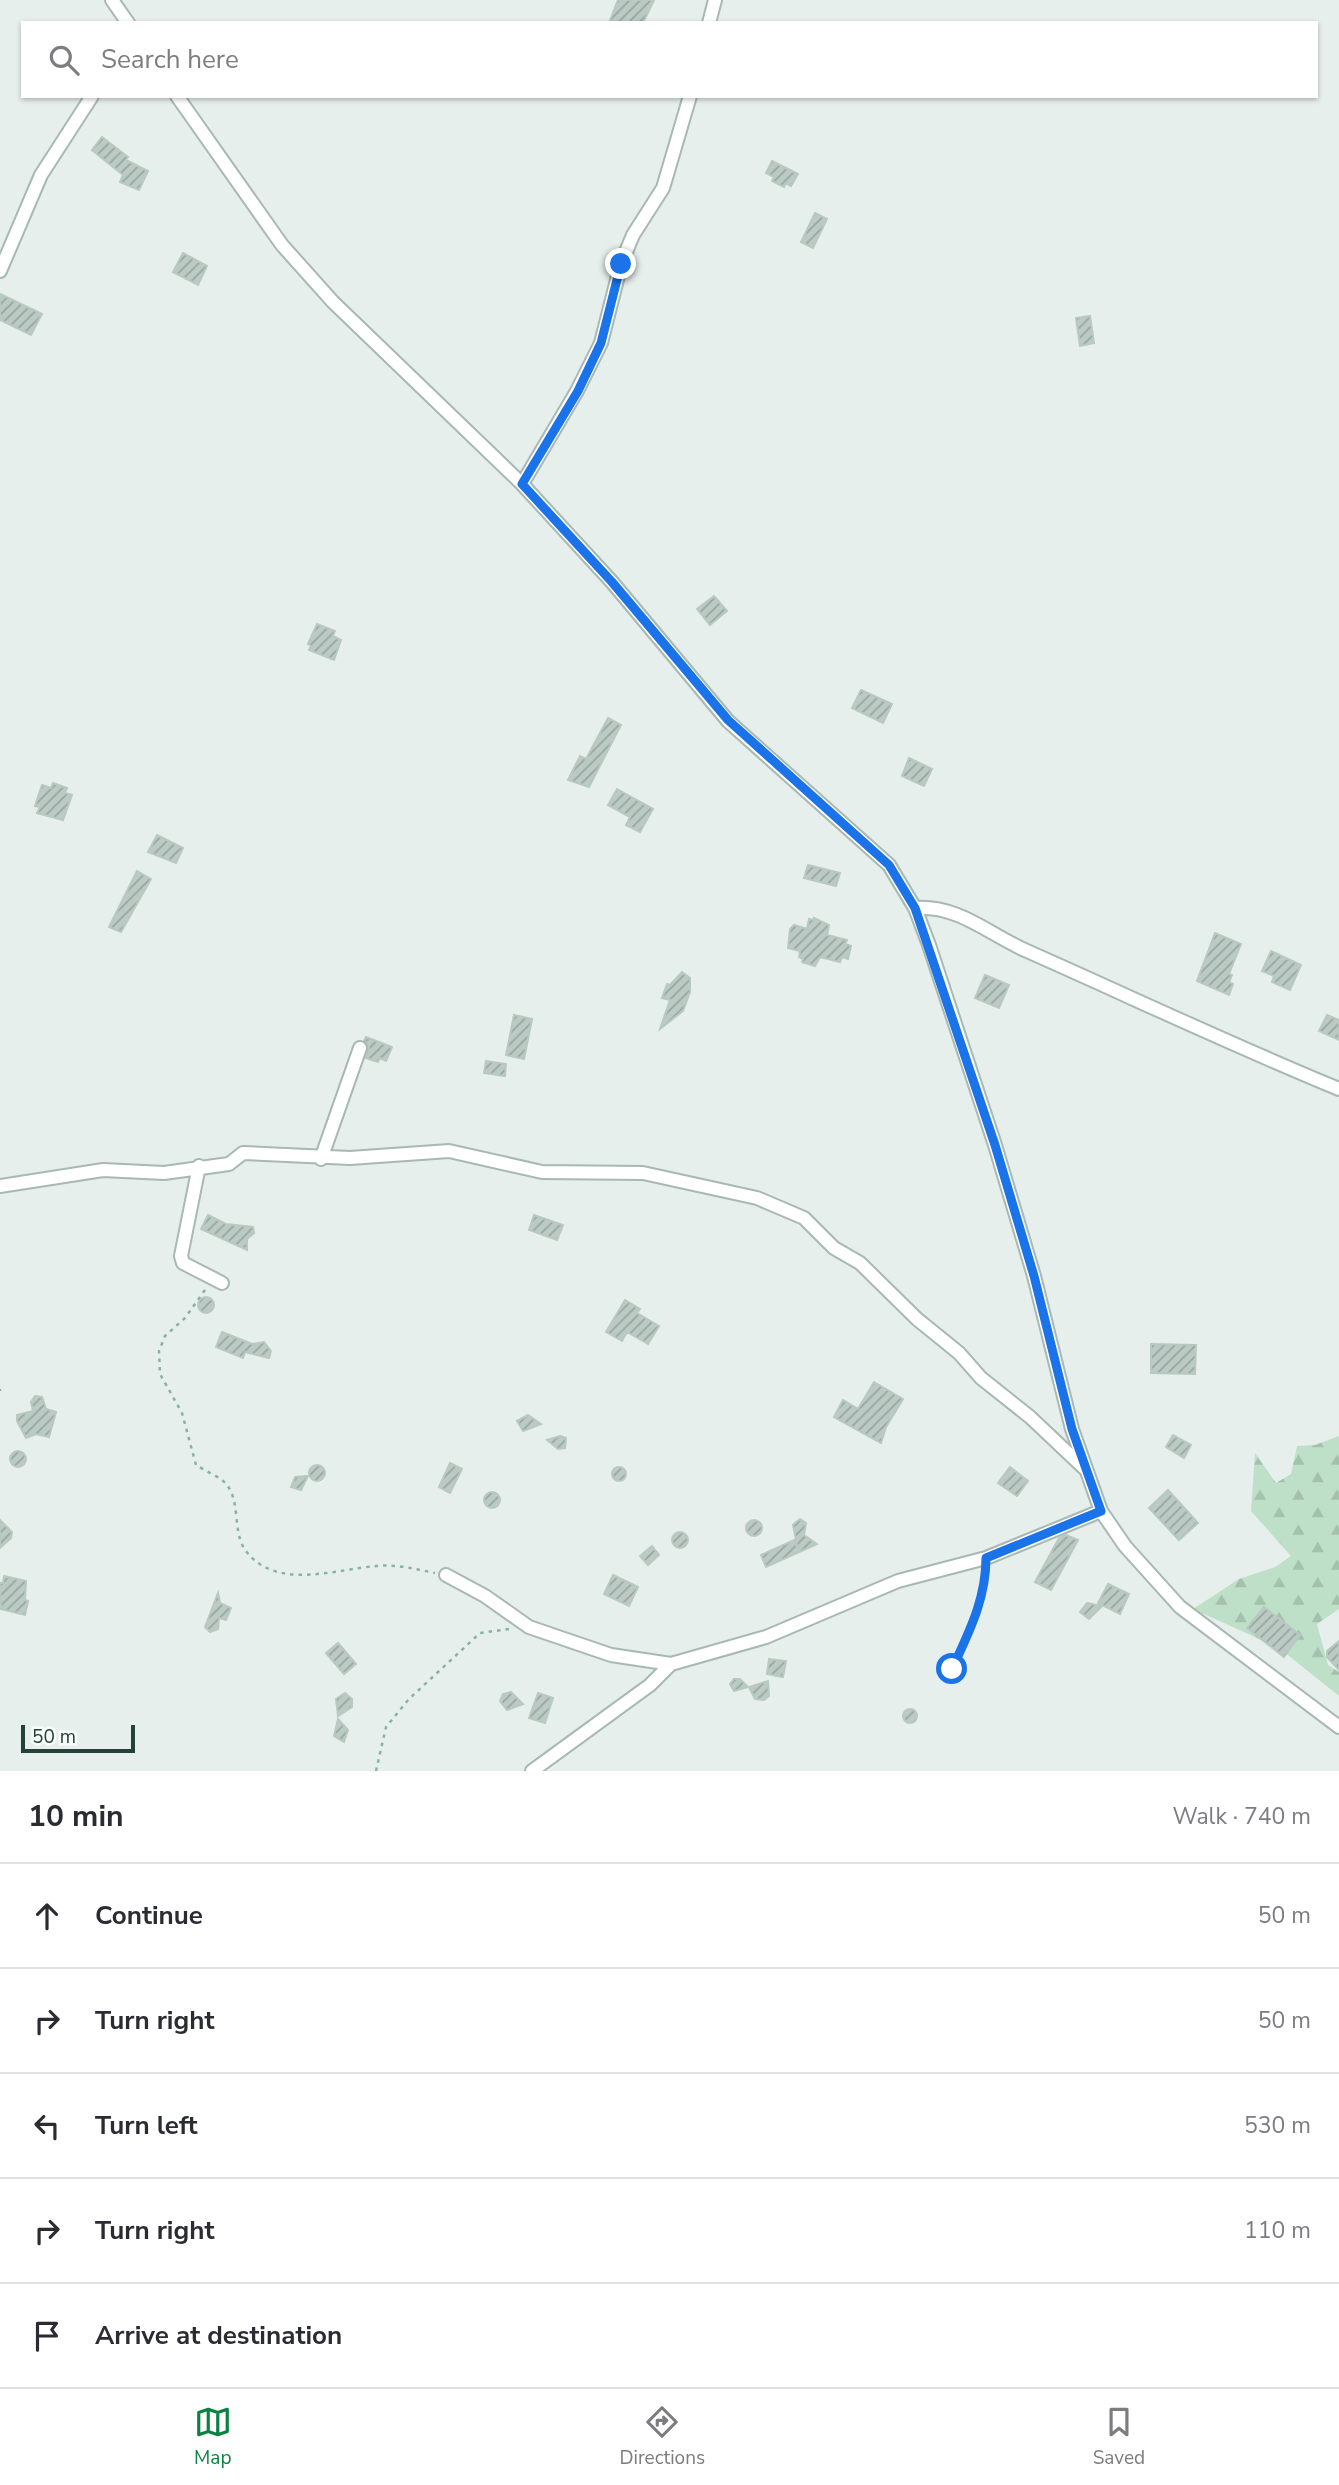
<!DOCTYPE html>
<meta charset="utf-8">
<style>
body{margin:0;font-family:"Nunito Sans",sans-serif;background:#f2f2f3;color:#2b2b33}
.scale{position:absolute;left:21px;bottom:18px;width:114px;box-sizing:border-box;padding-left:7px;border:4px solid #24423a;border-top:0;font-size:19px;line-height:24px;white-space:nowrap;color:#24423a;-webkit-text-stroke:5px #f7fbf9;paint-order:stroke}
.stop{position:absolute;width:21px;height:21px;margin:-16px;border:5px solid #1a73e8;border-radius:50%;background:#fff}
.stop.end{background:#1a73e8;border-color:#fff;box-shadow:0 2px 7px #0008}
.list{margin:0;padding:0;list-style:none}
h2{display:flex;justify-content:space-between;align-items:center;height:91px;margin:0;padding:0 28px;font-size:30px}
h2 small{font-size:23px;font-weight:400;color:#7c7c81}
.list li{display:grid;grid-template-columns:46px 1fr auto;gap:21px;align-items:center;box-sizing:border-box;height:105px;padding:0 28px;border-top:2px solid #e1e1e2}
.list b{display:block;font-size:26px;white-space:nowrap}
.list em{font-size:23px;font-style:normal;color:#7c7c81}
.icon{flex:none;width:38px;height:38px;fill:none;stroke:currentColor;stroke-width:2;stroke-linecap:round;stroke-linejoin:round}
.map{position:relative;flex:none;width:1339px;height:1771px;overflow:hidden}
.search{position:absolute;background:#fff;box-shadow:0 2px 5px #0004;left:21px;right:21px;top:21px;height:77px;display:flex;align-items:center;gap:18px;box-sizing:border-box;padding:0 24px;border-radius:0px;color:#7c7c81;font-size:26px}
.sheet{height:616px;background:#fff}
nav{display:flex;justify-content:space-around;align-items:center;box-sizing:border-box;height:98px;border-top:2px solid #e1e1e2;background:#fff;font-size:19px;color:#7c7c81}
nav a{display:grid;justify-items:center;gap:4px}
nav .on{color:#0b8043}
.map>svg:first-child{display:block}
.forest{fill:url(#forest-firs)}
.building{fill:url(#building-hatch);stroke:#b8c9c2;stroke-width:2}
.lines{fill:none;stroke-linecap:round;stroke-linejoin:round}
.minor-casing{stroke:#a8b8b2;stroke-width:16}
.path{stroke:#86b3a5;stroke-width:2.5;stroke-dasharray:3.5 5;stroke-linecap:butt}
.minor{stroke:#fff;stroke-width:12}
.route{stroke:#1a73e8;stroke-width:9}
</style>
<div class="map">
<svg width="1339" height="1771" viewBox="0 0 1339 1771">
<defs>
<pattern id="forest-firs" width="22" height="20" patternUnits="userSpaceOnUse" patternTransform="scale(1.75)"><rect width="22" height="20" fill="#bfe0c8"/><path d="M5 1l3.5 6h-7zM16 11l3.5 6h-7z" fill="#a4c1ad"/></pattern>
<pattern id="building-hatch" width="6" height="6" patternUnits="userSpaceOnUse" patternTransform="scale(1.75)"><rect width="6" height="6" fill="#bbcac4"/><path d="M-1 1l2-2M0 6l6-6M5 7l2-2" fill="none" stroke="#98a6a0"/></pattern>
</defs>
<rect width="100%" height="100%" fill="#e6efeb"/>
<path class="forest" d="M1339 1436V1609L1317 1624 1328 1665 1339 1672V1696L1279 1648 1193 1609 1239 1579 1275 1567 1291 1556 1251 1511 1255 1453 1276 1483 1291 1474 1297 1446 1315 1445Z"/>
<path class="building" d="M618 0H654L643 23H609Z
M102 137 128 157 126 160 148 171 139 190 120 182 123 175 92 150Z
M772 161 798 174 791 186 786 183 784 187 772 181 774 177 766 173Z
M815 213 827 219 813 248 801 242Z
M183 253 207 266 198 285 173 272Z
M0 294 42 314 31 335 0 320Z
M1090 316 1094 343 1080 346 1076 318Z
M714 596 727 611 710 625 697 609Z
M317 624 335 631 333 636 341 640 334 660 309 650 311 646 308 644Z
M861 690 892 704 883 723 852 708Z
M608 718 621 725 589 787 568 780 580 756 586 759Z
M909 758 932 769 924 786 902 776Z
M53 783 67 788 65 793 72 795 63 820 37 813 40 807 35 806 42 785 51 788Z
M617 789 653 809 640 832 626 825 630 817 608 805Z
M157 835 183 848 176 863 148 852Z
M808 865 840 873 836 886 804 878Z
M137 871 151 879 121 932 109 927Z
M814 918 829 925 827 935 847 940 845 944 851 946 848 959 842 957 840 962 820 957 815 966 802 962 803 959 799 957 800 951 788 948 790 929 794 925 807 929 809 919 814 920Z
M1215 933 1241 944 1229 974 1232 975 1229 982 1233 984 1229 995 1197 981Z
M1271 951 1301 965 1290 990 1272 982 1274 976 1262 971Z
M682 972 690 978V992L683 1011 660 1029 670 1000 662 998 667 984 670 985Z
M985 975 1009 985 999 1008 975 998Z
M514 1015 532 1019 524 1059 506 1055Z
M1327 1015 1339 1020V1040L1319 1031Z
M366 1037 392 1047 386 1061 380 1058 378 1062 366 1058 369 1047 364 1041Z
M486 1061 506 1064 505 1076 484 1073Z
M208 1215 226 1224 253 1227 254 1233 247 1239V1250L201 1229Z
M534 1215 563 1225 557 1240 529 1230Z
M198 1305a8 8 0 1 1 16 0a8 8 0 1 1-16 0Z
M625 1300 640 1309 637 1313 659 1326 648 1344 627 1332 622 1341 606 1332Z
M222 1332 252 1344 264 1342 271 1351 269 1358 245 1352 243 1358 216 1347Z
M1151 1344 1196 1345 1195 1374 1151 1373Z
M874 1382 903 1399 886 1427 881 1443 834 1417 843 1400 858 1409Z
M35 1396 42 1397 46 1409 56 1412 49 1437 36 1434 26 1438 17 1421V1415L33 1411 31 1402Z
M528 1415 541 1424 523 1431 517 1421Z
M1173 1435 1191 1445 1184 1458 1166 1447Z
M560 1436 566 1438 565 1448 558 1449 547 1440Z
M10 1459a8 8 0 1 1 16 0a8 8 0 1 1-16 0Z
M450 1463 462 1469 450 1493 439 1487Z
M309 1473a8 8 0 1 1 16 0a8 8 0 1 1-16 0Z
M612 1474a7 7 0 1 1 14 0a7 7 0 1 1-14 0Z
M1010 1467 1028 1481 1017 1496 998 1483Z
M308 1476 301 1490 291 1487 295 1477Z
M1168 1490 1198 1523 1179 1540 1149 1508Z
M484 1500a8 8 0 1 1 16 0a8 8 0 1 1-16 0Z
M800 1519 806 1523 804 1535 817 1544 766 1567 761 1555 794 1540 798 1550 793 1525Z
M746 1528a8 8 0 1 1 16 0a8 8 0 1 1-16 0Z
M0 1520 12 1532 11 1538 0 1548Z
M672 1540a8 8 0 1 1 16 0a8 8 0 1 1-16 0Z
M1066 1535 1078 1540 1051 1590 1035 1582 1059 1538Z
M652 1546 659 1555 648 1565 640 1556Z
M613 1575 638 1587 629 1606 604 1594Z
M4 1576 26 1581 25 1600 28 1601 25 1615 1 1609 0 1583H3Z
M1108 1584 1129 1594 1120 1614 1098 1603Z
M218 1593 220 1603 231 1608 226 1620 219 1618 218 1629 210 1632 205 1627Z
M1087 1603 1102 1606 1089 1619 1080 1612Z
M1264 1607 1300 1635 1284 1657 1247 1628Z
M1339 1641V1670L1327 1657V1651Z
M338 1643 356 1664 344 1674 326 1653Z
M769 1659 786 1661 783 1677 767 1674Z
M734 1679H740L748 1687 734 1691 730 1684Z
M768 1681 769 1696 764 1700 755 1699 749 1687Z
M511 1692 523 1704 507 1710 500 1701 503 1694Z
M345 1693 352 1699V1707L338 1716 336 1699Z
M538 1693 553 1698 545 1723 529 1718Z
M903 1716a7 7 0 1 1 14 0a7 7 0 1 1-14 0Z
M338 1719 348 1730 344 1742 334 1736Z"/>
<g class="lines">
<g class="minor-casing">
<path id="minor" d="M112 0 128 23
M709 23 715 0
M177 96 282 245 333 302 522 484 612 582 728 721 889 865 915 908 929 945 995 1145 1034 1276 1072 1429 1101 1511 1125 1546 1180 1607 1339 1727
M0 271 41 175 92 96
M522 484 577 391 601 343 621 264 633 235 663 188 690 96
M915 908C959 905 988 934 1027 951 1131 997 1234 1046 1339 1089
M321 1159 360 1048
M199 1166 181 1256 183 1263 222 1283
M0 1186 103 1170 164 1173 229 1164 243 1153 350 1158 449 1151 542 1172 643 1173 757 1198 804 1218 834 1248 860 1263 917 1319 959 1353 981 1378 1030 1417 1084 1468
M446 1575 485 1596 529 1627 611 1655 671 1664 766 1637 898 1581 986 1558 1101 1511
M532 1771 650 1685 671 1664"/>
</g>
<path class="path" d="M205 1290 185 1318 165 1336 159 1351 160 1374 182 1413 196 1465C205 1471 221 1477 227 1485 241 1503 232 1533 246 1551 276 1591 336 1569 377 1566 397 1564 415 1569 435 1573
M0 1389V1391
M952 1669 980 1606 986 1572
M376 1771 386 1727 409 1699 480 1633 509 1629"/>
<use href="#minor" class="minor"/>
</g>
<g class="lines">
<path class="route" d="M621 264 601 343 578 391 522 484 612 582 728 720 889 865 915 908 995 1145 1034 1276 1072 1429 1101 1511 986 1558C986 1599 969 1632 952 1669"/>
</g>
</svg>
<div class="scale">50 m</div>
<div class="stop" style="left:952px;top:1669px"></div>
<div class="stop end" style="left:621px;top:264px"></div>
<div class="search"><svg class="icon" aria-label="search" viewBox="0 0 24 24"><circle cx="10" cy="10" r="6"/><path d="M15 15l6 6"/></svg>Search here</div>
</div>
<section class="sheet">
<h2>10 min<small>Walk · 740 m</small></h2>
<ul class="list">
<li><svg class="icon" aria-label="ahead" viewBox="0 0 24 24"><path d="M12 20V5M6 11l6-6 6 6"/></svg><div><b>Continue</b></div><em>50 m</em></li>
<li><svg class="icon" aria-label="right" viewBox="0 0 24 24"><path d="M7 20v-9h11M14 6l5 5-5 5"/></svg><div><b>Turn right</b></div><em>50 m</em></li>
<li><svg class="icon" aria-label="left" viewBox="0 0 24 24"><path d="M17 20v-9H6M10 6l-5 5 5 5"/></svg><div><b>Turn left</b></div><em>530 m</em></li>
<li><svg class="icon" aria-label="right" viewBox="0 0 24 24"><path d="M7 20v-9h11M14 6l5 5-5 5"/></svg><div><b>Turn right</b></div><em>110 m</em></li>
<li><svg class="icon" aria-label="arrive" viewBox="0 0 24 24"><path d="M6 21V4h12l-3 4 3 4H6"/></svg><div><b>Arrive at destination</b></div></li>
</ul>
</section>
<nav>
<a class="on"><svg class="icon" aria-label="map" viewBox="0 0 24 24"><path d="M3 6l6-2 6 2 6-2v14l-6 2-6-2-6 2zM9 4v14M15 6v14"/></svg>Map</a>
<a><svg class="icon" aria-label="directions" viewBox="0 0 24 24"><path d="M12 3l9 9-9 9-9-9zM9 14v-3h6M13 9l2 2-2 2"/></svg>Directions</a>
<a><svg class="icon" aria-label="saved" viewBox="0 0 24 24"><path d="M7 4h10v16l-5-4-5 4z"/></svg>Saved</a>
</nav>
